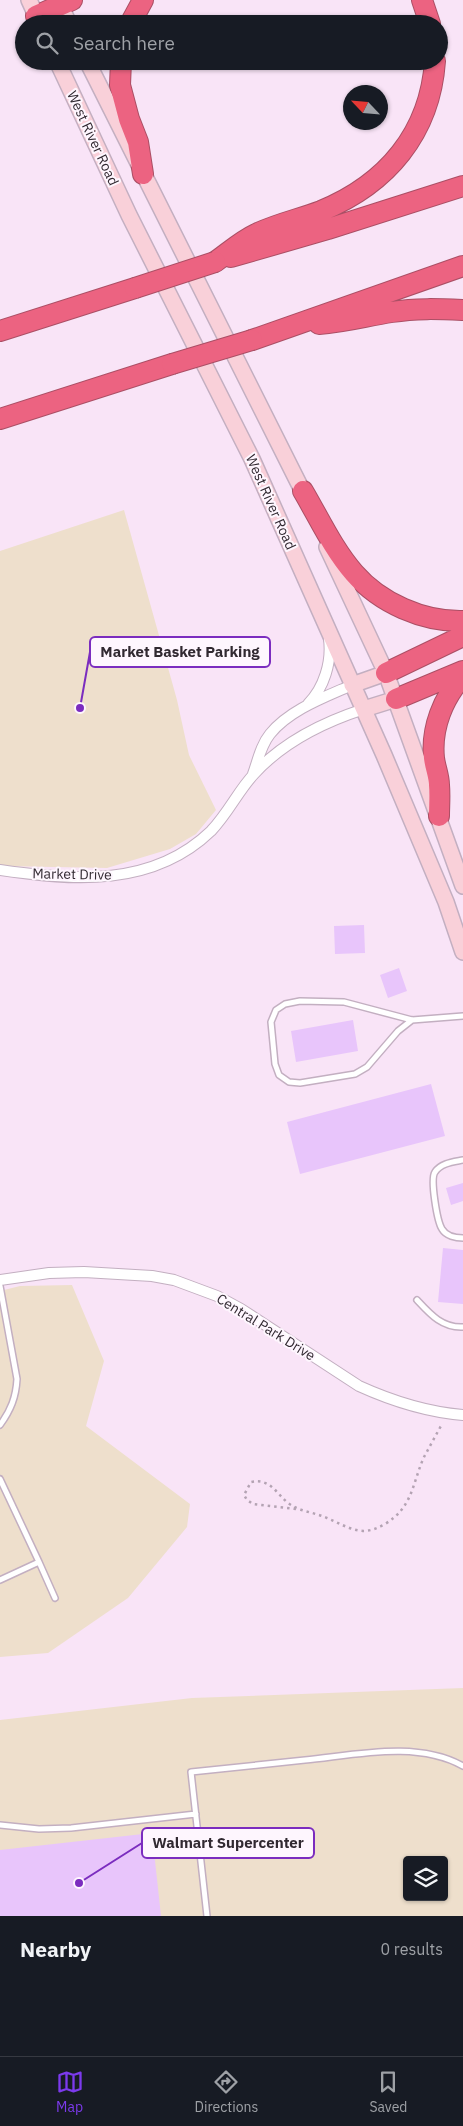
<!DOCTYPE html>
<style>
body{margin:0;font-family:"IBM Plex Sans",sans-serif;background:#242831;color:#f1f3f6}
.controls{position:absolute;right:15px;bottom:15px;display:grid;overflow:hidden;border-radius:5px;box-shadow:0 1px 4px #0004}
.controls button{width:45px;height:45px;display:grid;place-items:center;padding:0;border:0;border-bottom:1px solid #363941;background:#171b24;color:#f1f3f6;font:25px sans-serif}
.compass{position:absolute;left:343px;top:85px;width:45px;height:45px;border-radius:50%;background:#171b24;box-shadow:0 1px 4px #0004;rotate:296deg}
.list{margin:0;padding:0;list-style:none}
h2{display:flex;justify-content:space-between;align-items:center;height:65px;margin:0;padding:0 20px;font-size:21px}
h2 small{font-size:16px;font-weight:400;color:#9ea1a6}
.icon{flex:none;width:28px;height:28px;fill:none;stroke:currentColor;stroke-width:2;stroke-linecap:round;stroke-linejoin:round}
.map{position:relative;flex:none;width:463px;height:1916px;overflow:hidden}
.search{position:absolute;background:#171b24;box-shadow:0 1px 4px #0004;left:15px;right:15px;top:15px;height:55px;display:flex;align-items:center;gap:12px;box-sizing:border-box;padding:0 18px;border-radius:28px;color:#9ea1a6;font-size:19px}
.sheet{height:140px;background:#171b24}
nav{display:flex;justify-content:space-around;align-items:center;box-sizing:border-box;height:70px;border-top:1px solid #363941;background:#171b24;font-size:14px;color:#9ea1a6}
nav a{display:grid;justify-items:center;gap:2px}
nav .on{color:#7c3aed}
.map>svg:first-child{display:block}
.commercial{fill:#eedfcc;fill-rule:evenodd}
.building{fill:#e8c5fb}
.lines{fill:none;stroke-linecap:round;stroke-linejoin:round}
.service-casing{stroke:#c3afc1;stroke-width:8}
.minor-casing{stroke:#c3afc1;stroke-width:12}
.secondary-casing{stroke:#c3afc1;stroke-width:18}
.motorway-casing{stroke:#ab4f65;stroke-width:22}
.path{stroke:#b4a3b3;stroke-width:2.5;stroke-dasharray:2.5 4;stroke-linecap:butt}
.service{stroke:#fff;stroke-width:5}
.minor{stroke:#fff;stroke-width:10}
.secondary{stroke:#f9d0d9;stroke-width:15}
.motorway{stroke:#ec6381;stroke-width:20}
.motorway-bridge-casing{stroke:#ab4f65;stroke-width:22;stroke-linecap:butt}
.motorway-bridge{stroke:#ec6381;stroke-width:20}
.labels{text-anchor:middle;stroke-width:4;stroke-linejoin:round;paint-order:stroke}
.street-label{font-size:14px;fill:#312931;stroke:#fef6fe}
.leader{fill:none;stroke:#7b2cbf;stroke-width:2}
.callout-dot{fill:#7b2cbf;stroke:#fef6fe;stroke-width:2}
.callout{fill:#fef6fe;stroke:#7b2cbf;stroke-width:2}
.callout-label{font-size:15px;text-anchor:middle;font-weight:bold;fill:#312931}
</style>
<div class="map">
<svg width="463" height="1916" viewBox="0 0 463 1916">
<rect width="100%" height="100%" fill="#f9e4f7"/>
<path class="commercial" d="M124 510 177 700 189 755 216 810 196 834 170 849 107 868 0 866V551Z
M72 1285 104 1361 86 1426 190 1504 187 1527 128 1598 48 1653 0 1657V1291L20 1286Z
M463 1688V1916H0V1720L192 1698ZM407 1860H444V1897H407Z"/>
<path class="building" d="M364 925 365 953 335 954 334 926Z
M399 968 407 991 388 998 380 975Z
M353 1020 358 1051 296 1062 291 1031Z
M431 1084 445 1136 300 1174 287 1122Z
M463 1183V1201L451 1205 446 1188Z
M443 1248 463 1250V1304L438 1302Z
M152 1833 161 1916H0V1850Z"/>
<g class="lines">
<g class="service-casing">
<path id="service" d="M412 1020 398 1031 367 1067 355 1074 300 1083 289 1082 279 1075 275 1064 271 1022 276 1010 285 1004 300 1001 344 1002 412 1020 463 1016
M463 1160C453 1162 441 1163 435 1172 430 1179 437 1221 442 1229 446 1236 456 1238 463 1238
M0 1286 17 1379C16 1397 11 1410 0 1425
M417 1300C430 1314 442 1328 463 1327
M0 1479 39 1562 0 1580
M39 1562 55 1598
M0 1825 39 1829 71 1828 196 1814
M207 1916 191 1772C229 1768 267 1764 305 1760 355 1755 417 1740 463 1766"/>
</g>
<g class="minor-casing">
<path id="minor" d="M308 704C324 688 332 662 329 639
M253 774C258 760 261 745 270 734 289 710 325 697 352 685
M0 870C74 881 153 887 211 831 229 812 238 791 254 774 283 742 324 722 364 709
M0 1280 49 1273 84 1272 152 1276 174 1280 217 1296 241 1309 359 1386C392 1401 427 1412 463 1415"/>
</g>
<g class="secondary-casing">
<path id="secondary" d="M29 0 40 24
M58 0 69 24
M57 61 129 215 252 459 384 755 446 902 463 952
M87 61 307 500
M327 547 386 673 463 886
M352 685 386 673
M364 709 396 699"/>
</g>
<g class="motorway-casing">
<path id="motorway" d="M422 0 430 24
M36 16 72 0
M130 24 143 0
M121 61 120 85 129 119 138 142 143 174
M231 257 328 229 463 186
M215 262C228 253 241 241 256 234 276 224 300 219 321 211 387 184 430 133 435 61
M319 324C346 322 366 316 392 312 416 308 439 309 463 310
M0 331 135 288
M252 340 463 266
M0 419 172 364
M303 491C319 518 333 549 354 573 380 603 423 622 463 621
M386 673 463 636
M396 699 463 671
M439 816C439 806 440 795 439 785 439 776 435 767 434 758 431 728 443 698 463 676"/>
</g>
<path class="path" d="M296 1509 253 1504 247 1500 244 1495 251 1482C270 1478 276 1493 288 1503 300 1512 314 1512 327 1518 339 1523 350 1530 363 1531 371 1531 378 1528 385 1524 413 1507 412 1484 424 1457 430 1446 436 1435 442 1424"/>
<use href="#service" class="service"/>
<use href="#minor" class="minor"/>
<use href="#secondary" class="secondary"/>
<use href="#motorway" class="motorway"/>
<g class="motorway-bridge-casing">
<path id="motorway-bridge" d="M135 288 215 262
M172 364 252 340"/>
</g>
<use href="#motorway-bridge" class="motorway-bridge"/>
</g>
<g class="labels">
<g class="street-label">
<text transform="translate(93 138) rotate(65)" y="5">West River Road</text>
<text transform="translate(271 502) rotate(66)" y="5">West River Road</text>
<text transform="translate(72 874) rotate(1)" y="5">Market Drive</text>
<text transform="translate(266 1327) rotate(32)" y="5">Central Park Drive</text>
</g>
</g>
<path class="leader" d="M80 708L90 652M79 1883L142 1843"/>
<g class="callout-dot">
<circle cx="80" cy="708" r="5"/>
<circle cx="79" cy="1883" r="5"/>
</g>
<g class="callout">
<rect x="90" y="637" width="180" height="30" rx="5"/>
<rect x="142" y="1828" width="172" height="30" rx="5"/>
</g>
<g class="callout-label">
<text x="180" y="657">Market Basket Parking</text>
<text x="228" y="1848">Walmart Supercenter</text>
</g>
</svg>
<div class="controls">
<button><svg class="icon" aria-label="layers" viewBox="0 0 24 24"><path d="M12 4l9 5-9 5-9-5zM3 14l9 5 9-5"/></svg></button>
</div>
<svg class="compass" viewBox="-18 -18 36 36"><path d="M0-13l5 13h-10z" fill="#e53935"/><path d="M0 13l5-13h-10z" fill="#9ea1a6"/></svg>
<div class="search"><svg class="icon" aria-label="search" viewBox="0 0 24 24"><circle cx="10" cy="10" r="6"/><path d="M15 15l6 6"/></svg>Search here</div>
</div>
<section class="sheet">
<h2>Nearby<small>0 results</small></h2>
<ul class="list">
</ul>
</section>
<nav>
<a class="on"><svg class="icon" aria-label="map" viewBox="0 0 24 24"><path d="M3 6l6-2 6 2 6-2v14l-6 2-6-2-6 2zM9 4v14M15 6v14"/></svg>Map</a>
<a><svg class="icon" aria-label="directions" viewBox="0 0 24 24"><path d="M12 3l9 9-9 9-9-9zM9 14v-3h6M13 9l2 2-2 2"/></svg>Directions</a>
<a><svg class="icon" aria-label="saved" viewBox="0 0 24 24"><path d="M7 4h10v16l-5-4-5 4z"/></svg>Saved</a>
</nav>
